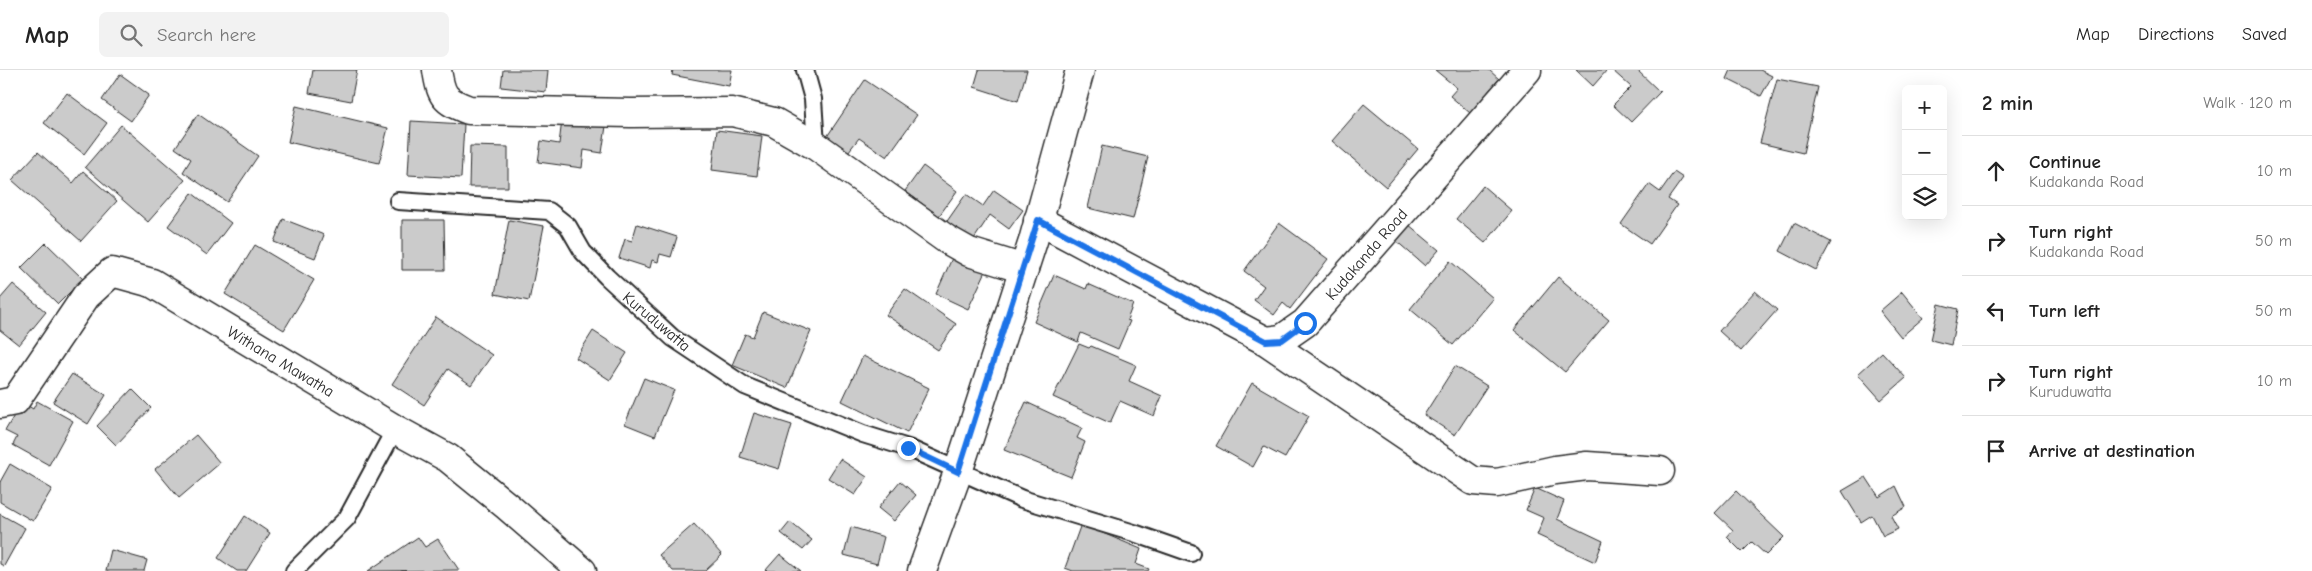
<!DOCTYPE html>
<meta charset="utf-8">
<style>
body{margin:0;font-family:"Comic Neue",sans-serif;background:#f2f2f2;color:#222}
.controls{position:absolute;right:15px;top:15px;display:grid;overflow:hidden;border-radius:8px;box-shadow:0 5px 20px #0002}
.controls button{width:45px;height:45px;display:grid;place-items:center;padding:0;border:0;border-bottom:1px solid #e0e0e0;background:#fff;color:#222;font:25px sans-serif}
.stop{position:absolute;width:15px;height:15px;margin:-11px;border:4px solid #1a73e8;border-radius:50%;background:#fff}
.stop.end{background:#1a73e8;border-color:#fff;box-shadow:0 1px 5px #0008}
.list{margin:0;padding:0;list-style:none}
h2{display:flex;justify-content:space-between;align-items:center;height:65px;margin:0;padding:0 20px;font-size:21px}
h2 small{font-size:16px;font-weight:400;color:#767676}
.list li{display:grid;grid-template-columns:32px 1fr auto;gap:15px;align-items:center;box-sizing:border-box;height:70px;padding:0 20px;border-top:1px solid #e0e0e0}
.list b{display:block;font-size:19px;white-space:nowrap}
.list p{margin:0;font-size:16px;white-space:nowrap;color:#767676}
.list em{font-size:16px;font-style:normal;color:#767676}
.icon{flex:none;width:28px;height:28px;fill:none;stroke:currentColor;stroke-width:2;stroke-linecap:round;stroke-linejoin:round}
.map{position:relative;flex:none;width:1962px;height:501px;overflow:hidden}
header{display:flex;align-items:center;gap:30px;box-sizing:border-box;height:70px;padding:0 25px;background:#fff;border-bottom:1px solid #e0e0e0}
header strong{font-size:24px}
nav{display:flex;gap:28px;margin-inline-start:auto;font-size:18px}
.search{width:350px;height:45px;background:#f2f2f2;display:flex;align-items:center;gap:12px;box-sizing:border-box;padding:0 18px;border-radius:8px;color:#767676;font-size:19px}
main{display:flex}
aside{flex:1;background:#fff}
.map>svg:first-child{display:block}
.building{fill:#cbcbcb;stroke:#2b2b2b}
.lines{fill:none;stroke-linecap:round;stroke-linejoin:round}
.lane-casing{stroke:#2b2b2b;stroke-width:20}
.street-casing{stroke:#2b2b2b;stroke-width:31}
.primary-casing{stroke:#2b2b2b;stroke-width:31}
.lane{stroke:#fff;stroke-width:16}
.street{stroke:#fff;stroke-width:28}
.primary{stroke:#fff;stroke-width:28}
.route{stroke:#1a73e8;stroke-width:6}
.labels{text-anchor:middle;stroke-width:4;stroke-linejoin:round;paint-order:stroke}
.street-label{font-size:16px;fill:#2b2b2b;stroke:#fff}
</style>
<header>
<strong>Map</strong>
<div class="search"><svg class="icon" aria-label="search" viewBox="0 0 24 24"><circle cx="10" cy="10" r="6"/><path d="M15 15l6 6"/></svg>Search here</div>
<nav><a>Map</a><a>Directions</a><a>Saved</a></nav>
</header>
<main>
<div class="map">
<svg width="1962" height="501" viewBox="0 0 1962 501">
<rect width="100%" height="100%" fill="#fff"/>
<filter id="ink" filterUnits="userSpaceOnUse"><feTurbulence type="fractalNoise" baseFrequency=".02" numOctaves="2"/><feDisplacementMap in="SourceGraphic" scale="10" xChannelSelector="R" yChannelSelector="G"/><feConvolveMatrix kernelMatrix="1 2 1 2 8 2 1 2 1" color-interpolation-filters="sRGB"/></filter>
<g filter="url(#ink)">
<path class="building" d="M313 0H357L351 31 309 23Z
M503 0H548L546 22 501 17Z
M673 0H732L729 16 672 5Z
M979 0H1027L1018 31 974 17Z
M1435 0H1489L1499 9 1470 43 1450 26 1457 18Z
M1576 0H1607L1593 16Z
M1612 0H1637L1660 22 1631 52 1613 35 1631 17Z
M1731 0H1760L1772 6 1761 26 1727 9Z
M120 4 149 25 131 51 102 30Z
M1777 9 1818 17 1803 83 1760 73Z
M865 10 917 45 887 87 859 68 845 86 824 71Z
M67 23 107 53 84 84 44 53Z
M1364 34 1418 79 1386 117 1332 71Z
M296 36 388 58 379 93 288 72Z
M198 44 258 86 227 132 183 102 191 89 175 78Z
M562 50 606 56 602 83 584 80 582 98 538 92 541 71 559 74Z
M411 51 464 54 461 108 408 105Z
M121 55 185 110 148 152 85 97Z
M717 60 762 66 757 106 712 100Z
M470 76 508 77V117H469Z
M1102 76 1148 87 1133 149 1088 138Z
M38 82 73 113 83 101 117 131 81 171 12 110Z
M923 96 957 121 939 146 905 121Z
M1674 102 1683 108 1668 129 1677 135 1650 174 1621 154 1649 114 1660 122Z
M1483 116 1512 141 1485 173 1456 149Z
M994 120 1023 140 1009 159 990 145 970 175 943 157 966 124 983 136Z
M192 123 231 153 207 185 168 156Z
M283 149 324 165 315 188 274 172Z
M402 150H444L445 200H402Z
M509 150 544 156 529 231 495 224Z
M1279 153 1328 189 1290 239 1283 233 1274 245 1254 230 1264 216 1244 201Z
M1794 153 1831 172 1816 200 1780 181Z
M637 154 677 167 671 187 660 184 658 192 652 190 650 198 619 188 625 169 632 171Z
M1408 154 1439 180 1425 196 1394 169Z
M46 173 83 209 58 234 21 198Z
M255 175 314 210 284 260 225 224Z
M953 186 986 201 968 239 936 224Z
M1450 191 1493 228 1453 275 1410 239Z
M1054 205 1086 219 1088 214 1133 234 1127 250 1130 251 1118 279 1081 263 1078 272 1034 252Z
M1558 207 1609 250 1565 302 1514 260Z
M13 214 46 242 19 275 0 260V229Z
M905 219 956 254 938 280 886 245Z
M1755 221 1777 240 1741 281 1719 261Z
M1902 222 1923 248 1901 267 1880 241Z
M1939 234 1958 239 1951 275 1931 270Z
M763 242 811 261 787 318 732 295 745 264 753 267Z
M436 247 492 285 471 315 448 299 424 335 392 314Z
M593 261 627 283 610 310 576 288Z
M1079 274 1089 278 1091 276 1136 295 1129 311 1162 326 1154 346 1120 331 1110 353 1053 327Z
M1882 282 1906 308 1881 330 1858 304Z
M863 286 929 318 907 363 842 331Z
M1455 296 1487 316 1455 365 1424 345Z
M72 304 106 325 88 354 53 332Z
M644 308 674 320 655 366 625 354Z
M1252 313 1309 346 1285 388 1264 377 1253 397 1216 376Z
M132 319 151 338 116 375 97 356Z
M37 331 73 351 49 395 13 375 17 367 5 361 22 332 33 339Z
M1026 332 1082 358 1077 368 1085 372 1071 407 1004 380Z
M754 343 792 355 779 399 740 387Z
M196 365 220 393 179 428 155 399Z
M840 389 867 407 855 425 828 408Z
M10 394 52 419 33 451 0 432V412Z
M1866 407 1879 427 1896 416 1906 437 1891 446 1898 459 1883 466 1872 445 1861 452 1842 421Z
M900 411 916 425 894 451 878 438Z
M1535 418 1564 431 1557 449 1603 471 1595 492 1537 465 1544 448 1526 440Z
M1736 421 1784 467 1766 485 1752 472 1742 482 1727 467 1733 460 1715 443Z
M0 444 25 458 4 496 0 494Z
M245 446 270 463 246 501H237L218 488Z
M790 452 812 470 803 480 781 463Z
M694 454 722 485 705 501H673L659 485Z
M1081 454 1141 479 1136 494 1149 499 1148 501H1073L1065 498Z
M851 457 884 467 877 494 844 485Z
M418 467 425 477 438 469 459 500 368 501Z
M111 480 147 490 144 501H106Z
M780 484 801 501H765Z"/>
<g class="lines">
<g class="lane-casing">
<path id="lane" d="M805 0 813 29 816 76
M398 131 549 141 568 156 583 182 607 207 673 268 745 316 863 364 908 378 1022 429 1134 463 1191 483
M294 501 347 448 395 359"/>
</g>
<g class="street-casing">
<path id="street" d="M437 0C441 26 444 31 469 40L631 43 732 42 774 52 816 76 946 169 969 182 1024 199
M1038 150 1266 271 1282 269 1305 253 1527 0
M1266 271 1473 411 1497 413 1555 400 1587 396 1660 401
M0 334 15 331 86 226 112 202 152 213 395 359 448 388 507 436 582 501"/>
</g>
<g class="primary-casing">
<path id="primary" d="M922 501 958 402 1033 171 1080 0"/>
</g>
<use href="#lane" class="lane"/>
<use href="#street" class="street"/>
<use href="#primary" class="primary"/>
</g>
</g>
<g class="lines" filter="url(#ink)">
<path class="route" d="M908 378 958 402 1038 150 1266 271 1282 270 1305 253"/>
</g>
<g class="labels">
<g class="street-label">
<text transform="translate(1366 184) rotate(-49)" y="6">Kudakanda Road</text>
<text transform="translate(657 251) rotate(40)" y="6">Kuruduwatta</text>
<text transform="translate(281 291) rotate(31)" y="6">Withana Mawatha</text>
</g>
</g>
</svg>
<div class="controls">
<button>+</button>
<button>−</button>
<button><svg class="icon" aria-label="layers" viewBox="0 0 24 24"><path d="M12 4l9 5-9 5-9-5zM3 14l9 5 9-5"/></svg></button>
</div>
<div class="stop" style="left:1305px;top:253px"></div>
<div class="stop end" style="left:908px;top:378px"></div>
</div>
<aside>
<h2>2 min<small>Walk · 120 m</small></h2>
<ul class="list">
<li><svg class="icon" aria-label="ahead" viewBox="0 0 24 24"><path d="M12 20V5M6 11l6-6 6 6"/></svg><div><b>Continue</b><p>Kudakanda Road</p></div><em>10 m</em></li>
<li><svg class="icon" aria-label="right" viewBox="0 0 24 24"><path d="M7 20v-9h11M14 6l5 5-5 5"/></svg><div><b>Turn right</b><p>Kudakanda Road</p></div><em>50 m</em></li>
<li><svg class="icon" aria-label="left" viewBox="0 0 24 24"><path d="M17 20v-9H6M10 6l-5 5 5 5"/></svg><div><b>Turn left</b></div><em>50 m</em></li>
<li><svg class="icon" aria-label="right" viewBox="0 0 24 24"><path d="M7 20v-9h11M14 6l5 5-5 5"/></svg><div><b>Turn right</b><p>Kuruduwatta</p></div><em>10 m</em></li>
<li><svg class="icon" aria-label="arrive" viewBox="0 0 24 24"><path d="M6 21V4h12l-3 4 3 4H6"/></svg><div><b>Arrive at destination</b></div></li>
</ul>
</aside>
</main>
